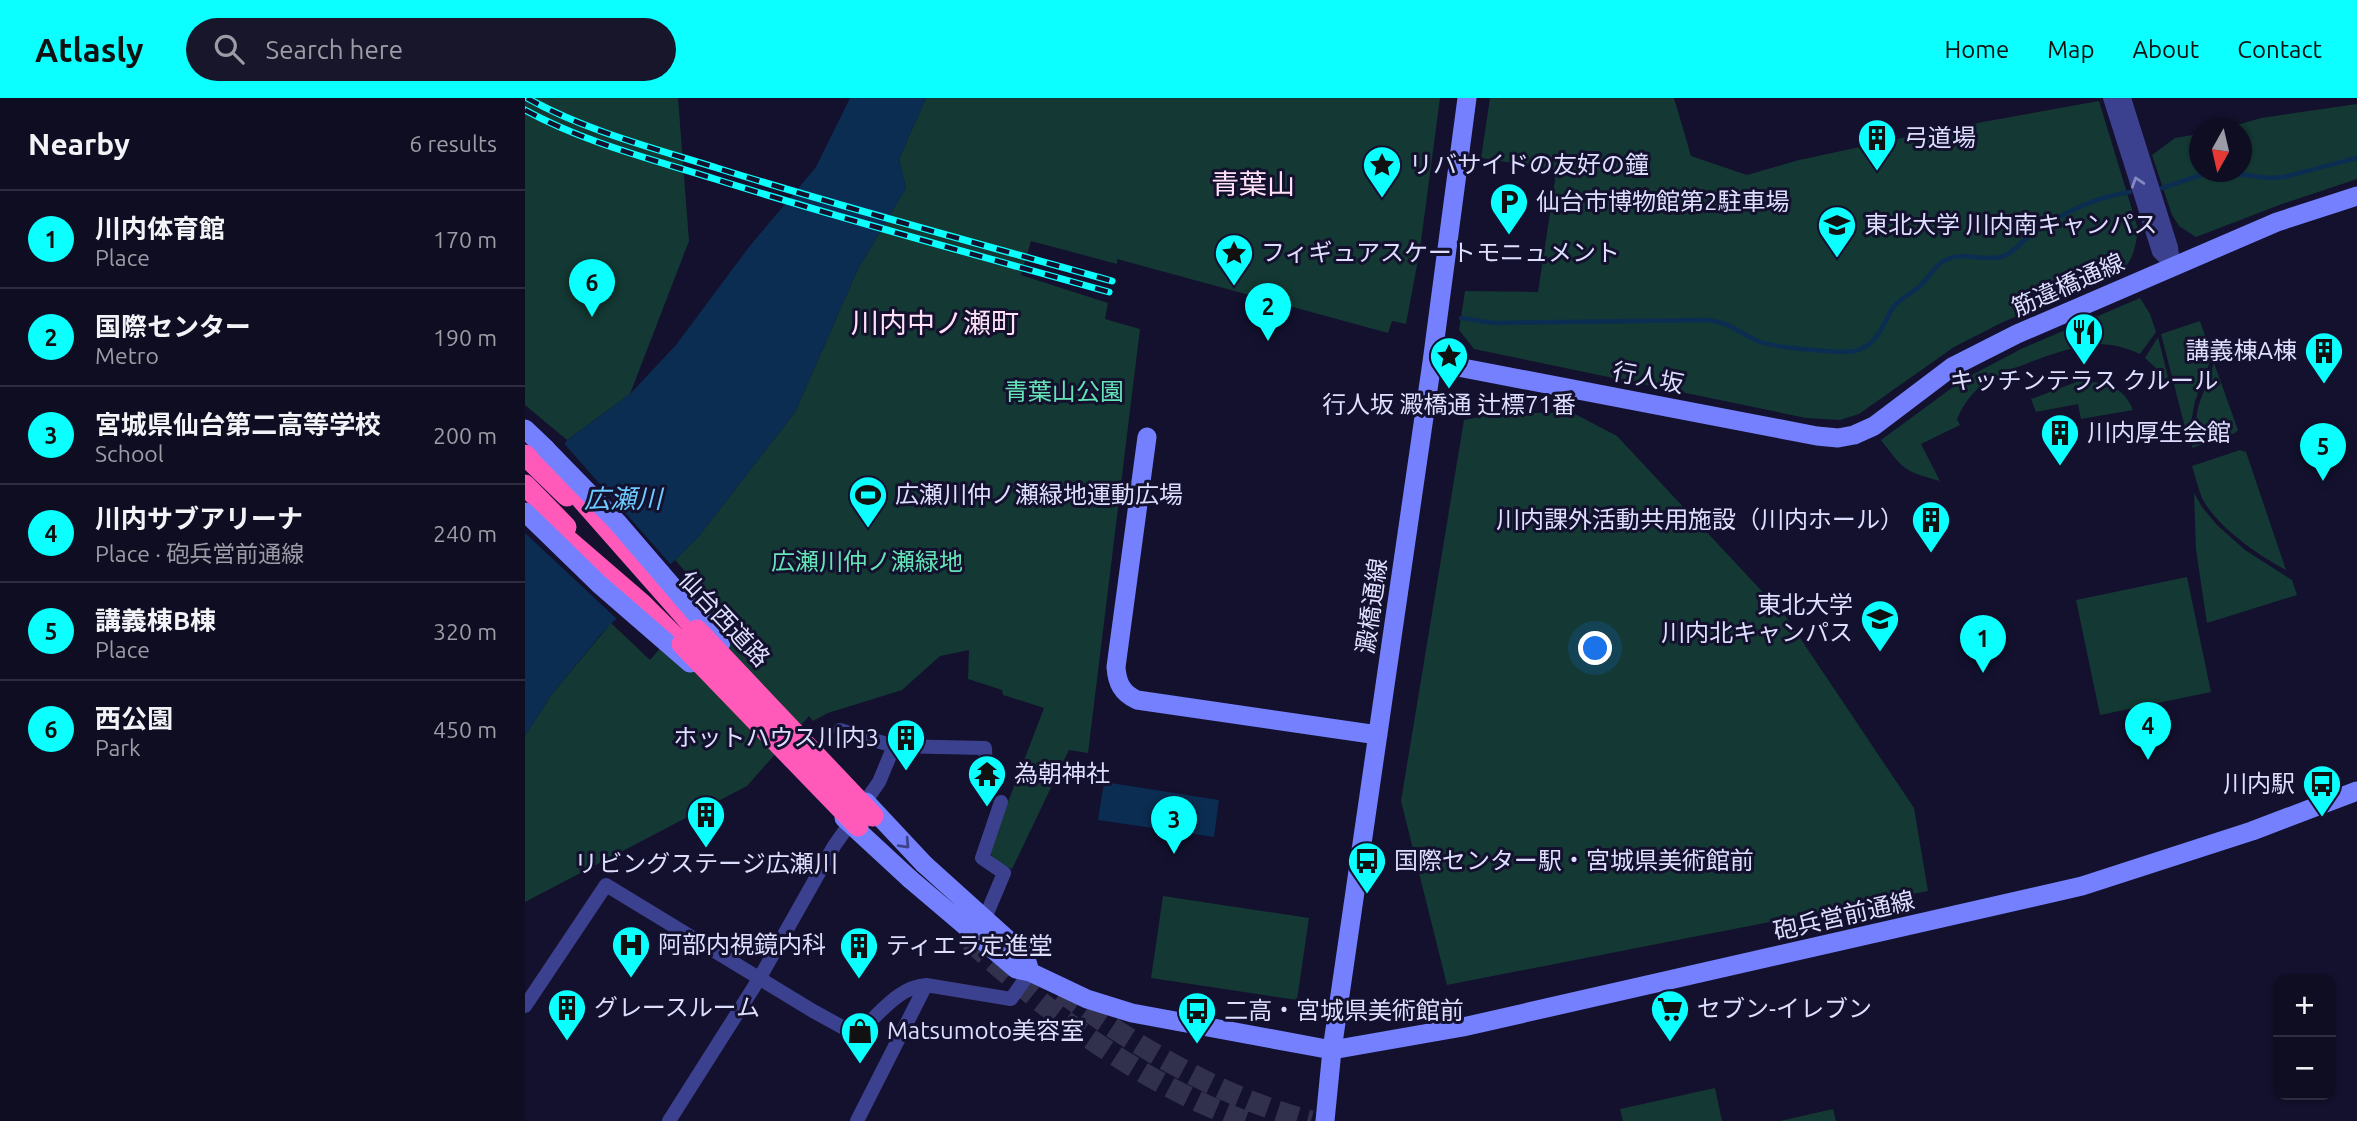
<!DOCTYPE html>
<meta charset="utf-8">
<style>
body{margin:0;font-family:Ubuntu,"Noto Sans JP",sans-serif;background:#17162a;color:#f1f3f6}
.controls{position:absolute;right:21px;bottom:21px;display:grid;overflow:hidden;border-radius:14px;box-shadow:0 2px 5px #0004}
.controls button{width:63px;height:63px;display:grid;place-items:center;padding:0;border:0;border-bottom:2px solid #2e2d40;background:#0e0d22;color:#f1f3f6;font:35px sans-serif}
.compass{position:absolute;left:1664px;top:21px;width:63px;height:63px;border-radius:50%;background:#0e0d22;box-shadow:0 2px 5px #0004;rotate:188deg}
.you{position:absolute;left:1071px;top:551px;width:24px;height:24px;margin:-18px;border:5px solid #fff;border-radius:50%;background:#1a73e8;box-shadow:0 0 0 10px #1a73e833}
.badge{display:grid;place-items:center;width:46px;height:46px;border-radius:50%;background:#0afffe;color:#111;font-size:23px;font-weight:700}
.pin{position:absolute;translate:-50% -58px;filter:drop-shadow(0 2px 4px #0008)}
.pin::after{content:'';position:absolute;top:37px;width:24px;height:21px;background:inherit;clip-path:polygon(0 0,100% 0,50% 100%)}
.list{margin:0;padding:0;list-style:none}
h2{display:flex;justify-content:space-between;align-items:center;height:91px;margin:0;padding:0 28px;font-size:30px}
h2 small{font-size:23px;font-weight:400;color:#9b9ca5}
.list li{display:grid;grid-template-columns:46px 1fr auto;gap:21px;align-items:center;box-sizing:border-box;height:98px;padding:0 28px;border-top:2px solid #2e2d40}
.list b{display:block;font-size:26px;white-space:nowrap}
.list p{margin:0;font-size:23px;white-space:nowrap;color:#9b9ca5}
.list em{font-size:23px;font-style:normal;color:#9b9ca5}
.icon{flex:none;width:38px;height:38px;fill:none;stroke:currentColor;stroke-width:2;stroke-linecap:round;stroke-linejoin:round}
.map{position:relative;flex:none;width:1832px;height:1023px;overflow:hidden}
header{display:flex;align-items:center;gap:42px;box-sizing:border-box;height:98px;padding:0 35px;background:#0afffe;color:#111}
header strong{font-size:33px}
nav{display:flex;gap:38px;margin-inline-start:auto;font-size:24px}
.search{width:490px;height:63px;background:#17162a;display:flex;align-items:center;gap:18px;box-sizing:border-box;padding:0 24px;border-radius:38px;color:#9b9ca5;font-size:26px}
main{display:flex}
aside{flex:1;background:#0e0d22}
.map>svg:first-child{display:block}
.green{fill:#143833}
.water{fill:#0c2d52}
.pier{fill:#13112e}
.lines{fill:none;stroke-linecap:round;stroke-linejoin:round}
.stream{stroke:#0c2d52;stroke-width:4.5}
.highway-tunnel{stroke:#31304d;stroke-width:21;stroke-dasharray:21 10;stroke-linecap:butt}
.street{stroke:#3b418e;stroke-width:14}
.secondary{stroke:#7580ff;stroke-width:19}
.highway{stroke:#ff59ba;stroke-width:21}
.rail-casing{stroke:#0afffe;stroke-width:7}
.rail{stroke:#13112e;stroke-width:4.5;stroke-dasharray:13;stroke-linecap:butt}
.secondary-bridge{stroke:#7580ff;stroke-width:19}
.highway-bridge{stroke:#ff59ba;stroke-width:21}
.oneway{stroke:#8488c1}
.oneway2{stroke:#3f438c}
.labels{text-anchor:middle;stroke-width:6;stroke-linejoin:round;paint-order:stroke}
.poi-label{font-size:24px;fill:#dedeff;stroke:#13112e;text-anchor:start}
.street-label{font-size:24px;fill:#dedeff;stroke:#13112e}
.park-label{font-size:24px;fill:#65e4b7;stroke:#13112e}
.water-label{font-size:26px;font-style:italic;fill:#6ccaff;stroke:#13112e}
.quarter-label{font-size:28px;fill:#ffe0f7;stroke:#13112e}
</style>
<header>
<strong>Atlasly</strong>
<div class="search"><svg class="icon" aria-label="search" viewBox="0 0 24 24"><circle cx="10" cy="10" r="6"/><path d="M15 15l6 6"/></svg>Search here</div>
<nav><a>Home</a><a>Map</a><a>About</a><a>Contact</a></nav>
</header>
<main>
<aside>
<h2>Nearby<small>6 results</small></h2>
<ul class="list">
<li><span class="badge">1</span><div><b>川内体育館</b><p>Place</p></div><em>170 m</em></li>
<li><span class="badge">2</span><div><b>国際センター</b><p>Metro</p></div><em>190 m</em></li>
<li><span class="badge">3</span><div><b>宮城県仙台第二高等学校</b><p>School</p></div><em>200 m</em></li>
<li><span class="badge">4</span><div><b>川内サブアリーナ</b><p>Place · 砲兵営前通線</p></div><em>240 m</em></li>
<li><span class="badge">5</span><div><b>講義棟B棟</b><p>Place</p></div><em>320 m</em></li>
<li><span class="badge">6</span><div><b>西公園</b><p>Park</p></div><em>450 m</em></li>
</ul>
</aside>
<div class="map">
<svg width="1832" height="1023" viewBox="0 0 1832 1023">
<rect width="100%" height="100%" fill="#13112e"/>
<path class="green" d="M0 0H153L164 143 105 296 42 342 0 307Z
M401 0H915L895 151 881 226 867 223 863 235 592 161V166L506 143 496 177 583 205 580 221 615 231 563 655 544 652 487 771C475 766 466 765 465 751L519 610 478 597 477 592 443 581 444 552 415 558 377 592 303 615 288 623 284 618 222 688 0 804V638L26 597 86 525 125 562 181 497 150 462 174 438 270 314 333 171 381 90 374 61Z
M965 0H1149L1166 58 1222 77 1274 62 1419 31 1574 3 1613 131C1611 146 1609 160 1598 172L1476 225 1429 249 1334 316 1315 322 1281 320 949 251 934 232 940 193 1013 194 1030 82 1028 71 956 60Z
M1832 6V81L1757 106 1671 139 1654 128 1647 117 1627 57 1650 40 1674 36V74H1716V32L1698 31 1736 20Z
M1615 200 1625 216 1631 234 1615 256C1602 250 1588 246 1573 246 1551 245 1476 273 1457 287 1446 296 1438 307 1432 321L1435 327 1396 346 1415 383C1378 373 1379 372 1356 342L1439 281 1498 250Z
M1675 223 1687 258 1670 303 1663 341 1636 236Z
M1633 239 1646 291 1636 275 1620 260Z
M1689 265 1713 332 1710 335 1667 350 1673 309Z
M1554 283C1579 284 1598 287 1608 312L1556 321 1553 306 1511 314 1506 301Z
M974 315H1048L1092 338 1261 519 1389 710 1403 793 922 887 876 703 939 322Z
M1715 352 1721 354 1761 472C1734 458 1691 428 1677 400 1673 390 1670 378 1667 368Z
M1669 395 1677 409 1692 427 1720 452 1767 482 1772 497 1682 525 1671 452Z
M1662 479 1686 594 1575 617 1551 502Z
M638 798 784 820 772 902 626 880Z
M1190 990 1197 1023H1098L1095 1011Z
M1308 1011 1311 1023H1255Z"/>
<path class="water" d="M325 0H401L374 61 381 90 333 171 270 314 174 438 77 535 26 597 0 638V413L42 342 105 296 151 247 224 149 291 69Z
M579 684 694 702 689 739 573 722Z"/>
<path class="pier" d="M37 343 148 469 94 523 0 435V406Z"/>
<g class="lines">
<path class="stream" d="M1696 74 1743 80 1759 79 1832 60
M1637 90 1685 74
M936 220 968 225 1182 222C1206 224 1215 236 1235 244 1249 249 1316 256 1330 253 1352 247 1357 229 1367 211 1373 201 1386 196 1395 188 1403 180 1408 171 1417 164 1437 151 1458 165 1479 158 1491 153 1498 142 1508 135 1536 116 1571 99 1605 94"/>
<path class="highway-tunnel" d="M445 843C525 917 616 985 720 1023
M536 894C612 949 695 999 786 1023"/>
<path class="street" d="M1585 0 1634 154 1648 167
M1599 0 1646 149 1648 167
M315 632 369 648
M460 820 479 775 457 760 476 704
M0 908 81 787 288 913 319 930 339 929C358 912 375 889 401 887L486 901 505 874
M144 1023 234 881 309 748 354 684 369 648 460 650 461 673
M332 1023 401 887"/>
<path class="secondary" d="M907 264 1292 338 1313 340 1329 337 1349 328 1427 269 1492 236 1752 124 1832 98
M0 331 21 351
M622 339 591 569C592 585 597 595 612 602L853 637
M399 766 500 857 505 874
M385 781 491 871 505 874 562 901 607 915 807 952 938 929 1557 788 1727 733 1832 693
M800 1023 807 952 907 264 942 0"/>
<path class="highway" d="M0 357 42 398
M37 379 172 532
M0 387 41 429
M23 425 117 506 157 546"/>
<g class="rail-casing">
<path id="rail" d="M2 0C61 33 128 50 192 70 323 111 455 146 587 183
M0 12C58 44 126 61 190 81 320 122 452 157 584 194"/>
</g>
<use href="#rail" class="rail"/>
<path class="secondary-bridge" d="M21 351 92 424 196 545
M0 414 74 486 165 565
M341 704 399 766
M319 720 385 781"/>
<path class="highway-bridge" d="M172 532 348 718
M157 546 333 728"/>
</g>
<defs><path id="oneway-chevron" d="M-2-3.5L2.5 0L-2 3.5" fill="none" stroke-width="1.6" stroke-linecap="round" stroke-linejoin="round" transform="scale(1.75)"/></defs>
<use class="oneway" href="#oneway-chevron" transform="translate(1612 84) rotate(-108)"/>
<use class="oneway2" href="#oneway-chevron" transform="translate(380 746) rotate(47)"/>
<defs>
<g id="building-pin" transform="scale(2.0125)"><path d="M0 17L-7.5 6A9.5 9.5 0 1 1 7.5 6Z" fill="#0afffe" stroke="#13112e"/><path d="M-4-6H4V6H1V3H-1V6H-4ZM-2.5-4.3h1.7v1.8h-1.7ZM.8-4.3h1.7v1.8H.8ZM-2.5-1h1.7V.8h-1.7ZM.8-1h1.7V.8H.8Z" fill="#111"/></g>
<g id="sight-pin" transform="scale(2.0125)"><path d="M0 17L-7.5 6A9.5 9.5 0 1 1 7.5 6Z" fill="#0afffe" stroke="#13112e"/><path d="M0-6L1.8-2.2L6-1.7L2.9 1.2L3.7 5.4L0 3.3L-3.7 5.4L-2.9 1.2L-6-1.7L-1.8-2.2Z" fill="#111"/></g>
<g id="parking-pin" transform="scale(2.0125)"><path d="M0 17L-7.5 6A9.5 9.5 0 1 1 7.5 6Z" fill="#0afffe" stroke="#13112e"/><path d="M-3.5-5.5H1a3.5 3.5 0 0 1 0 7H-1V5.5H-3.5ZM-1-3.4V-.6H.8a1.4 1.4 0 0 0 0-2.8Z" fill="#111"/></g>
<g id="university-pin" transform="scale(2.0125)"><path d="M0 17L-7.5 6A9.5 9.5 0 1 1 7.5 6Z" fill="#0afffe" stroke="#13112e"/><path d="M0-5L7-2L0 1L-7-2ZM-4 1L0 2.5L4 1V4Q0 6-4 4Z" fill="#111"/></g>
<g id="restaurant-pin" transform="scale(2.0125)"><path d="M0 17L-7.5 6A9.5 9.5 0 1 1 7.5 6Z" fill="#0afffe" stroke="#13112e"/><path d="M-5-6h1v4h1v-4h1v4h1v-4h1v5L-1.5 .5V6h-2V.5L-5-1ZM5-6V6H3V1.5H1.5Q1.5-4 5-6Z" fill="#111"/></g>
<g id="stadium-pin" transform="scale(2.0125)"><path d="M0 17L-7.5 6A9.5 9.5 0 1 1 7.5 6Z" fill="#0afffe" stroke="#13112e"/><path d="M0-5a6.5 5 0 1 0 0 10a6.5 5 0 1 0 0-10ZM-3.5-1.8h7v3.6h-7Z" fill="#111"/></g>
<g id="temple-pin" transform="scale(2.0125)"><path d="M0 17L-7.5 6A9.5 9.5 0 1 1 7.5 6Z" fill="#0afffe" stroke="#13112e"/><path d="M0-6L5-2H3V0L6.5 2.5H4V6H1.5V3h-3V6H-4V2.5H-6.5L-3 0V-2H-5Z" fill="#111"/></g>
<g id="bus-pin" transform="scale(2.0125)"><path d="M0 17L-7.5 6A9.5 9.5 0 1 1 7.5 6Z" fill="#0afffe" stroke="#13112e"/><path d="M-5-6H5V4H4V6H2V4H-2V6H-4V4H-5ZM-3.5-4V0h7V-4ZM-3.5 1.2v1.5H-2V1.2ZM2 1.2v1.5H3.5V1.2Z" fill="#111"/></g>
<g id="hospital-pin" transform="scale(2.0125)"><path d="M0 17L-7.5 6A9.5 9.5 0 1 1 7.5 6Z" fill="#0afffe" stroke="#13112e"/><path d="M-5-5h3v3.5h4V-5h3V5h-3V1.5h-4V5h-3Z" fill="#111"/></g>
<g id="supermarket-pin" transform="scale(2.0125)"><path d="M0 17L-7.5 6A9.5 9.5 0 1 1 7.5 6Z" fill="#0afffe" stroke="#13112e"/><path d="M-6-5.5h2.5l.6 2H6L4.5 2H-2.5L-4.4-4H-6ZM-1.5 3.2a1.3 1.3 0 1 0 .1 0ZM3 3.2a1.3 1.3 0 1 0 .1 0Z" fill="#111"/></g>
<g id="shop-pin" transform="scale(2.0125)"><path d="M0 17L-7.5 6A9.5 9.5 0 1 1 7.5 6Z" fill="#0afffe" stroke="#13112e"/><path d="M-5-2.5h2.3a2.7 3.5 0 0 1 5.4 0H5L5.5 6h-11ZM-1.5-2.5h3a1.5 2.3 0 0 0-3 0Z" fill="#111"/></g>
</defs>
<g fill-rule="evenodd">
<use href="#building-pin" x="1352" y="40"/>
<use href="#sight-pin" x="857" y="67"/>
<use href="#parking-pin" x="984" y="104"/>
<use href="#university-pin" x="1312" y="127"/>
<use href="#sight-pin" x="709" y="155"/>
<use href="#restaurant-pin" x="1559" y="234"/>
<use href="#building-pin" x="1799" y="253"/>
<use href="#sight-pin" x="924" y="258"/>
<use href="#building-pin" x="1535" y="335"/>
<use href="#stadium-pin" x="343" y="397"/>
<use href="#building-pin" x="1406" y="422"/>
<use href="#university-pin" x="1355" y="521"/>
<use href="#building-pin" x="381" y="640"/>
<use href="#temple-pin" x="462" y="676"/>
<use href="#bus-pin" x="1797" y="686"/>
<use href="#building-pin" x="181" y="717"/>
<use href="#bus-pin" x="842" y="763"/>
<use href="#hospital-pin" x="106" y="847"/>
<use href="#building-pin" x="334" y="848"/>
<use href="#building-pin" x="42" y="910"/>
<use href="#supermarket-pin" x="1145" y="911"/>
<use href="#bus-pin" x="672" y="913"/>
<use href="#shop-pin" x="335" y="933"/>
</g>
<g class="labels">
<g class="poi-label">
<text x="1379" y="48">弓道場</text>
<text x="884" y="75">リバサイドの友好の鐘</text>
<text x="1011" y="112">仙台市博物館第2駐車場</text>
<text x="1339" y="135">東北大学 川内南キャンパス</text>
<text x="736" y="163">フィギュアスケートモニュメント</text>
<text x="1772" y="261" text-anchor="end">講義棟A棟</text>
<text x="1559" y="291" text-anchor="middle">キッチンテラス クルール</text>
<text x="924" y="315" text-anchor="middle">行人坂 澱橋通 辻標71番</text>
<text x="1562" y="343">川内厚生会館</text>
<text x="370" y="405">広瀬川仲ノ瀬緑地運動広場</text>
<text x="1379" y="430" text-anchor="end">川内課外活動共用施設（川内ホール）</text>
<text x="1328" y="515" text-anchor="end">東北大学<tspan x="1328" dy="28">川内北キャンパス</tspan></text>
<text x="354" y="648" text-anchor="end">ホットハウス川内3</text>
<text x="489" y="684">為朝神社</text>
<text x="1770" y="694" text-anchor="end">川内駅</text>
<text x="869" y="771">国際センター駅・宮城県美術館前</text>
<text x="181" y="774" text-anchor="middle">リビングステージ広瀬川</text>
<text x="133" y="855">阿部内視鏡内科</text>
<text x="361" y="856">ティエラ定進堂</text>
<text x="69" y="918">グレースルーム</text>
<text x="1172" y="919">セブン-イレブン</text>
<text x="699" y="921">二高・宮城県美術館前</text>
<text x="362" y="941">Matsumoto美容室</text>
</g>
<g class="street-label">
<text transform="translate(1543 187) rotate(-24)" y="8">筋違橋通線</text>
<text transform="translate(1123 280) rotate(11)" y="8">行人坂</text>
<text transform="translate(847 508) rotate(-82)" y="8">澱橋通線</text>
<text transform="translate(199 521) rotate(47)" y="8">仙台西道路</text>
<text transform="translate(1319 818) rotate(-13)" y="8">砲兵営前通線</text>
</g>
<g class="park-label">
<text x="539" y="302">青葉山公園</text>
<text x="342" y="472">広瀬川仲ノ瀬緑地</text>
</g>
<g class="water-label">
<text x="98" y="410">広瀬川</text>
</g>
<g class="quarter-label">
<text x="728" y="96">青葉山</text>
<text x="410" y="235">川内中ノ瀬町</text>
</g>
</g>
</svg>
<div class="controls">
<button>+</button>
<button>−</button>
</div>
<svg class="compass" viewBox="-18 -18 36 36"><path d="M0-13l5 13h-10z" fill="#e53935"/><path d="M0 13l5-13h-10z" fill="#9b9ca5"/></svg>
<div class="you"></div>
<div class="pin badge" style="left:1458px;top:575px">1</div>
<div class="pin badge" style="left:743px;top:243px">2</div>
<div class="pin badge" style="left:649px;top:756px">3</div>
<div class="pin badge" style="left:1623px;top:662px">4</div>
<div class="pin badge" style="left:1798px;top:383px">5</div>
<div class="pin badge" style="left:67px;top:219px">6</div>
</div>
</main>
